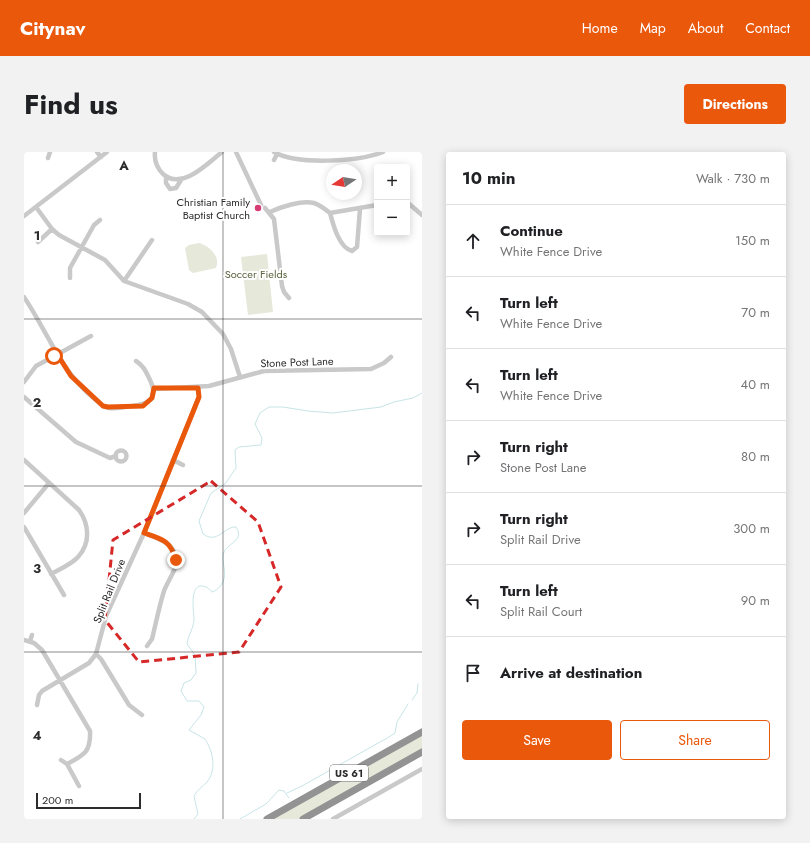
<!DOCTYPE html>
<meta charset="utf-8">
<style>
body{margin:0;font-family:Jost,sans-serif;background:#f2f2f2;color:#202124}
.controls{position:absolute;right:12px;top:12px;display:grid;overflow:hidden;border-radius:4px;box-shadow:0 2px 10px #0003}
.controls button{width:36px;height:36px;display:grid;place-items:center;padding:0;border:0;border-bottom:1px solid #e0e0e0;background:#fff;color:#202124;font:20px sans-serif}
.compass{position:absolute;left:302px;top:12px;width:36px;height:36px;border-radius:50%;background:#fff;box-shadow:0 2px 10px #0003;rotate:258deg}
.scale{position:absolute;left:12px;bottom:10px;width:105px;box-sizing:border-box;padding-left:4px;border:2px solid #2c2c2c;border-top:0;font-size:11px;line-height:14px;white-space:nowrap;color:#2c2c2c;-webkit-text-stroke:3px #fff;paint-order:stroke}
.stop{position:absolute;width:12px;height:12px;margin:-9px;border:3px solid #ea580c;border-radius:50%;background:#fff}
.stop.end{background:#ea580c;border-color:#fff;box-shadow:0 1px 4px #0008}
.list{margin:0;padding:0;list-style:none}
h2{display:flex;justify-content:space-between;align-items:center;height:52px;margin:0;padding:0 16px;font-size:17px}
h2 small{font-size:13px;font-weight:400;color:#757577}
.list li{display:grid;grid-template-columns:26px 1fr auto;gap:12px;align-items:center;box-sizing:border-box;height:72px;padding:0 16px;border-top:1px solid #e0e0e0}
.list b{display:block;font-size:15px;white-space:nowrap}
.list p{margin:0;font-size:13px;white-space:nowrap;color:#757577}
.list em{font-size:13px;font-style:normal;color:#757577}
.actions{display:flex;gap:8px;padding:12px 16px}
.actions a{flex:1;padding:9px 0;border:1px solid #ea580c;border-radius:4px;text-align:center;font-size:14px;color:#ea580c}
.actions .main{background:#ea580c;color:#fff}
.icon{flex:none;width:22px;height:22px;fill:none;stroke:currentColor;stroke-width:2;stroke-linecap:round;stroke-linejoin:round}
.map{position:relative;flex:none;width:398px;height:667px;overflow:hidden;border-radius:4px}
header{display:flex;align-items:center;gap:24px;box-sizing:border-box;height:56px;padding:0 20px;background:#ea580c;color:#fff}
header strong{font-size:19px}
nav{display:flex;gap:22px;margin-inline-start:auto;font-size:14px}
.intro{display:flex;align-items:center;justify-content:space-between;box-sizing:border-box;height:96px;padding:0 24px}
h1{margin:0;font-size:28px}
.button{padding:10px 18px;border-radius:4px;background:#ea580c;color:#fff;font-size:14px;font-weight:700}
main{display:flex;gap:24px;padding:0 24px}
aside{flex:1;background:#fff;border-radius:4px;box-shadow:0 2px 10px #0003}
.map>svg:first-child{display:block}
.green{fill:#e6e8da}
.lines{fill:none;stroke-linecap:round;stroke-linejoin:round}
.stream{stroke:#c7e4e7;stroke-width:1}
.minor{stroke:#c9c9c9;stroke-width:4.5}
.highway{stroke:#939393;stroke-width:7}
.route{stroke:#ea580c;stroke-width:5}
.marked{fill:none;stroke:#d62828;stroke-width:3;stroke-dasharray:8 5;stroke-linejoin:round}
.grid{fill:none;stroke:#2c2c2c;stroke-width:1;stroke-opacity:0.55}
.poi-dot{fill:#d53c73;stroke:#fff;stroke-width:1.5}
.labels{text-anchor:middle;stroke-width:4;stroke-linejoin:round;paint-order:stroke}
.shield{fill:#fff;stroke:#6b6b6b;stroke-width:1}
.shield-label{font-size:10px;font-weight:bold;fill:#2c2c2c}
.poi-label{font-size:11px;fill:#2c2c2c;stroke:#fff;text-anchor:end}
.park-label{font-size:11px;fill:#5a633d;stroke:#fff}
.street-label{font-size:11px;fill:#2c2c2c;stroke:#fff}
.grid-label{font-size:13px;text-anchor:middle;font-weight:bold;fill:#2c2c2c;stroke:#fff;stroke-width:4;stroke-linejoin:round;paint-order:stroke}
</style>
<header>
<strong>Citynav</strong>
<nav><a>Home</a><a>Map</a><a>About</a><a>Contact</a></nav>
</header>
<div class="intro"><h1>Find us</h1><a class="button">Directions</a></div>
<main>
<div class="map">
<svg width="398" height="667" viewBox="0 0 398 667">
<rect width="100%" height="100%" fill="#fff"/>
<path class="green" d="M175 91C185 94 197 104 192 116L169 121 165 118 161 96 165 93Z
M243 102 249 160 224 163 217 105Z
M398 583V597L274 667H248Z"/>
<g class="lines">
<path class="stream" d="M388 548 393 541 394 532
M263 641 278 634 365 585 371 581 373 570 384 552
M170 667 174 662 170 644C173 638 179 634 183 630 193 618 189 599 181 587L165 578 177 563 180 555 175 549H163L157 539 160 531 167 528 172 521 171 503 163 492C164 483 170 476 170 467 170 460 164 428 182 435 185 436 186 439 189 440 210 428 195 411 200 400 204 391 221 388 212 375H209C197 379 192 391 179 382L175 369 187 341 201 332 212 316 211 298 215 295 237 293 238 286 231 272 236 261 245 255H259L284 259 309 261 357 255 370 250 389 246 398 241
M216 667 242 652 255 638 260 639 265 646"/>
<path class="minor" d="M73 0 77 5
M131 0C130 9 133 16 139 22 158 39 184 11 198 0
M212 0 237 53
M250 0C273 13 334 10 359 0
M24 6 26 0
M250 8 253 2
M142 25V31L146 37 152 36 157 28
M383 50 398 63
M12 55 28 77 35 83 81 108 100 129 164 152 178 160 199 182 207 197 216 225
M241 56 250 67 258 134 260 140 265 146
M246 60C257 55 277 48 290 51 296 53 301 57 306 61L353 53
M306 61C309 72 315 96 328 99L333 95 336 57
M0 64 83 0
M14 90 28 77
M46 126V116L70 73 76 68
M100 129 128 88
M0 145C26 184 38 224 78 253 84 258 94 256 101 255 119 253 137 251 126 228 122 220 120 214 112 209
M0 230 12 214 67 184
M130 237 185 234 240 219 347 217 360 211 367 205
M0 245 52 290 86 306 92 304
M91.5 304a5.5 5.5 0 1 1 11 0a5.5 5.5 0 1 1-11 0Z
M0 308 55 358C65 372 67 391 54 405 48 412 36 417 27 422
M149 308 159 313
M0 361 25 331
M0 375 40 443
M120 381C137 387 157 394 151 416 148 424 143 431 140 439 135 455 132 471 128 487L123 494
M0 488 10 491 18 498 66 579C67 600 60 603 43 612L55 634
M6 489 8 483
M72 502 77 507 105 553 118 563
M13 553 15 543 18 539 65 511 72 502 82 464 120 381 175 245 174 236
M37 608 43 612
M309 667 398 617"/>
<path class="highway" d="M243 667 398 580
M279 667 398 600"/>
</g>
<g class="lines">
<path class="route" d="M30 204 33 202 47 224 79 254 84 255 119 254 128 246 130 236H174L175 245 120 381C138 387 146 388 152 408"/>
</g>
<path class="marked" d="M187 329 234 370 257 435 215 500 115 510 81 468 89 388Z"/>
<path class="grid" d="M199 0V667M0 167H398M0 334H398M0 500H398"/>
<circle class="poi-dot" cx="234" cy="56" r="4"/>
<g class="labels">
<rect class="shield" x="306" y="613" width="38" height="16" rx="3"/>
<g class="shield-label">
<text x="325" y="625">US 61</text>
</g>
<g class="poi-label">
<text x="226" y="54">Christian Family<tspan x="226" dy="13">Baptist Church</tspan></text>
</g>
<g class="park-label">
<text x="232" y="126">Soccer Fields</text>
</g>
<g class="street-label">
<text transform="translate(273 210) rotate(-2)" y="4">Stone Post Lane</text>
<text transform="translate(85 439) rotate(-68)" y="4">Split Rail Drive</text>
</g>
</g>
<g class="grid-label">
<text x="100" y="18">A</text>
<text x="13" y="88">1</text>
<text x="13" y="255">2</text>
<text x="13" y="421">3</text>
<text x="13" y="588">4</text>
</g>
</svg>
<div class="controls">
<button>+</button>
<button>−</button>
</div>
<svg class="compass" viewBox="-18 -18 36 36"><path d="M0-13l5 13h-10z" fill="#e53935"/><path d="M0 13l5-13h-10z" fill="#757577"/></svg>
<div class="scale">200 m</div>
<div class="stop" style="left:30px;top:204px"></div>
<div class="stop end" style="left:152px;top:408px"></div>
</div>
<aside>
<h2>10 min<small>Walk · 730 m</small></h2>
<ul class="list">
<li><svg class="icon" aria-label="ahead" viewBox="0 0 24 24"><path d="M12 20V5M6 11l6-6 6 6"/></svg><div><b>Continue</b><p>White Fence Drive</p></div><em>150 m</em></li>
<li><svg class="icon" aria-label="left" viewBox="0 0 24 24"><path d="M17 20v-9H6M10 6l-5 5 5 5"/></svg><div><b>Turn left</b><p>White Fence Drive</p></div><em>70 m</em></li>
<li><svg class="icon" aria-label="left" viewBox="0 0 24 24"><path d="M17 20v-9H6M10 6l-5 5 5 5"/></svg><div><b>Turn left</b><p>White Fence Drive</p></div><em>40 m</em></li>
<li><svg class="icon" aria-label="right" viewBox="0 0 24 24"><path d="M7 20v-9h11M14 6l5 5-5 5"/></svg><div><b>Turn right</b><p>Stone Post Lane</p></div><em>80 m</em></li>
<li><svg class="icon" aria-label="right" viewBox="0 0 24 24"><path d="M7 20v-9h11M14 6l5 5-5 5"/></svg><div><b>Turn right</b><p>Split Rail Drive</p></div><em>300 m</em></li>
<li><svg class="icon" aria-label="left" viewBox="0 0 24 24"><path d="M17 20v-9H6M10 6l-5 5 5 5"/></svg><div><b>Turn left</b><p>Split Rail Court</p></div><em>90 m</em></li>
<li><svg class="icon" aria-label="arrive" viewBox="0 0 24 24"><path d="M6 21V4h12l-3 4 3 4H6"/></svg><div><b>Arrive at destination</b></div></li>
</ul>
<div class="actions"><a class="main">Save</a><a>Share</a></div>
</aside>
</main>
